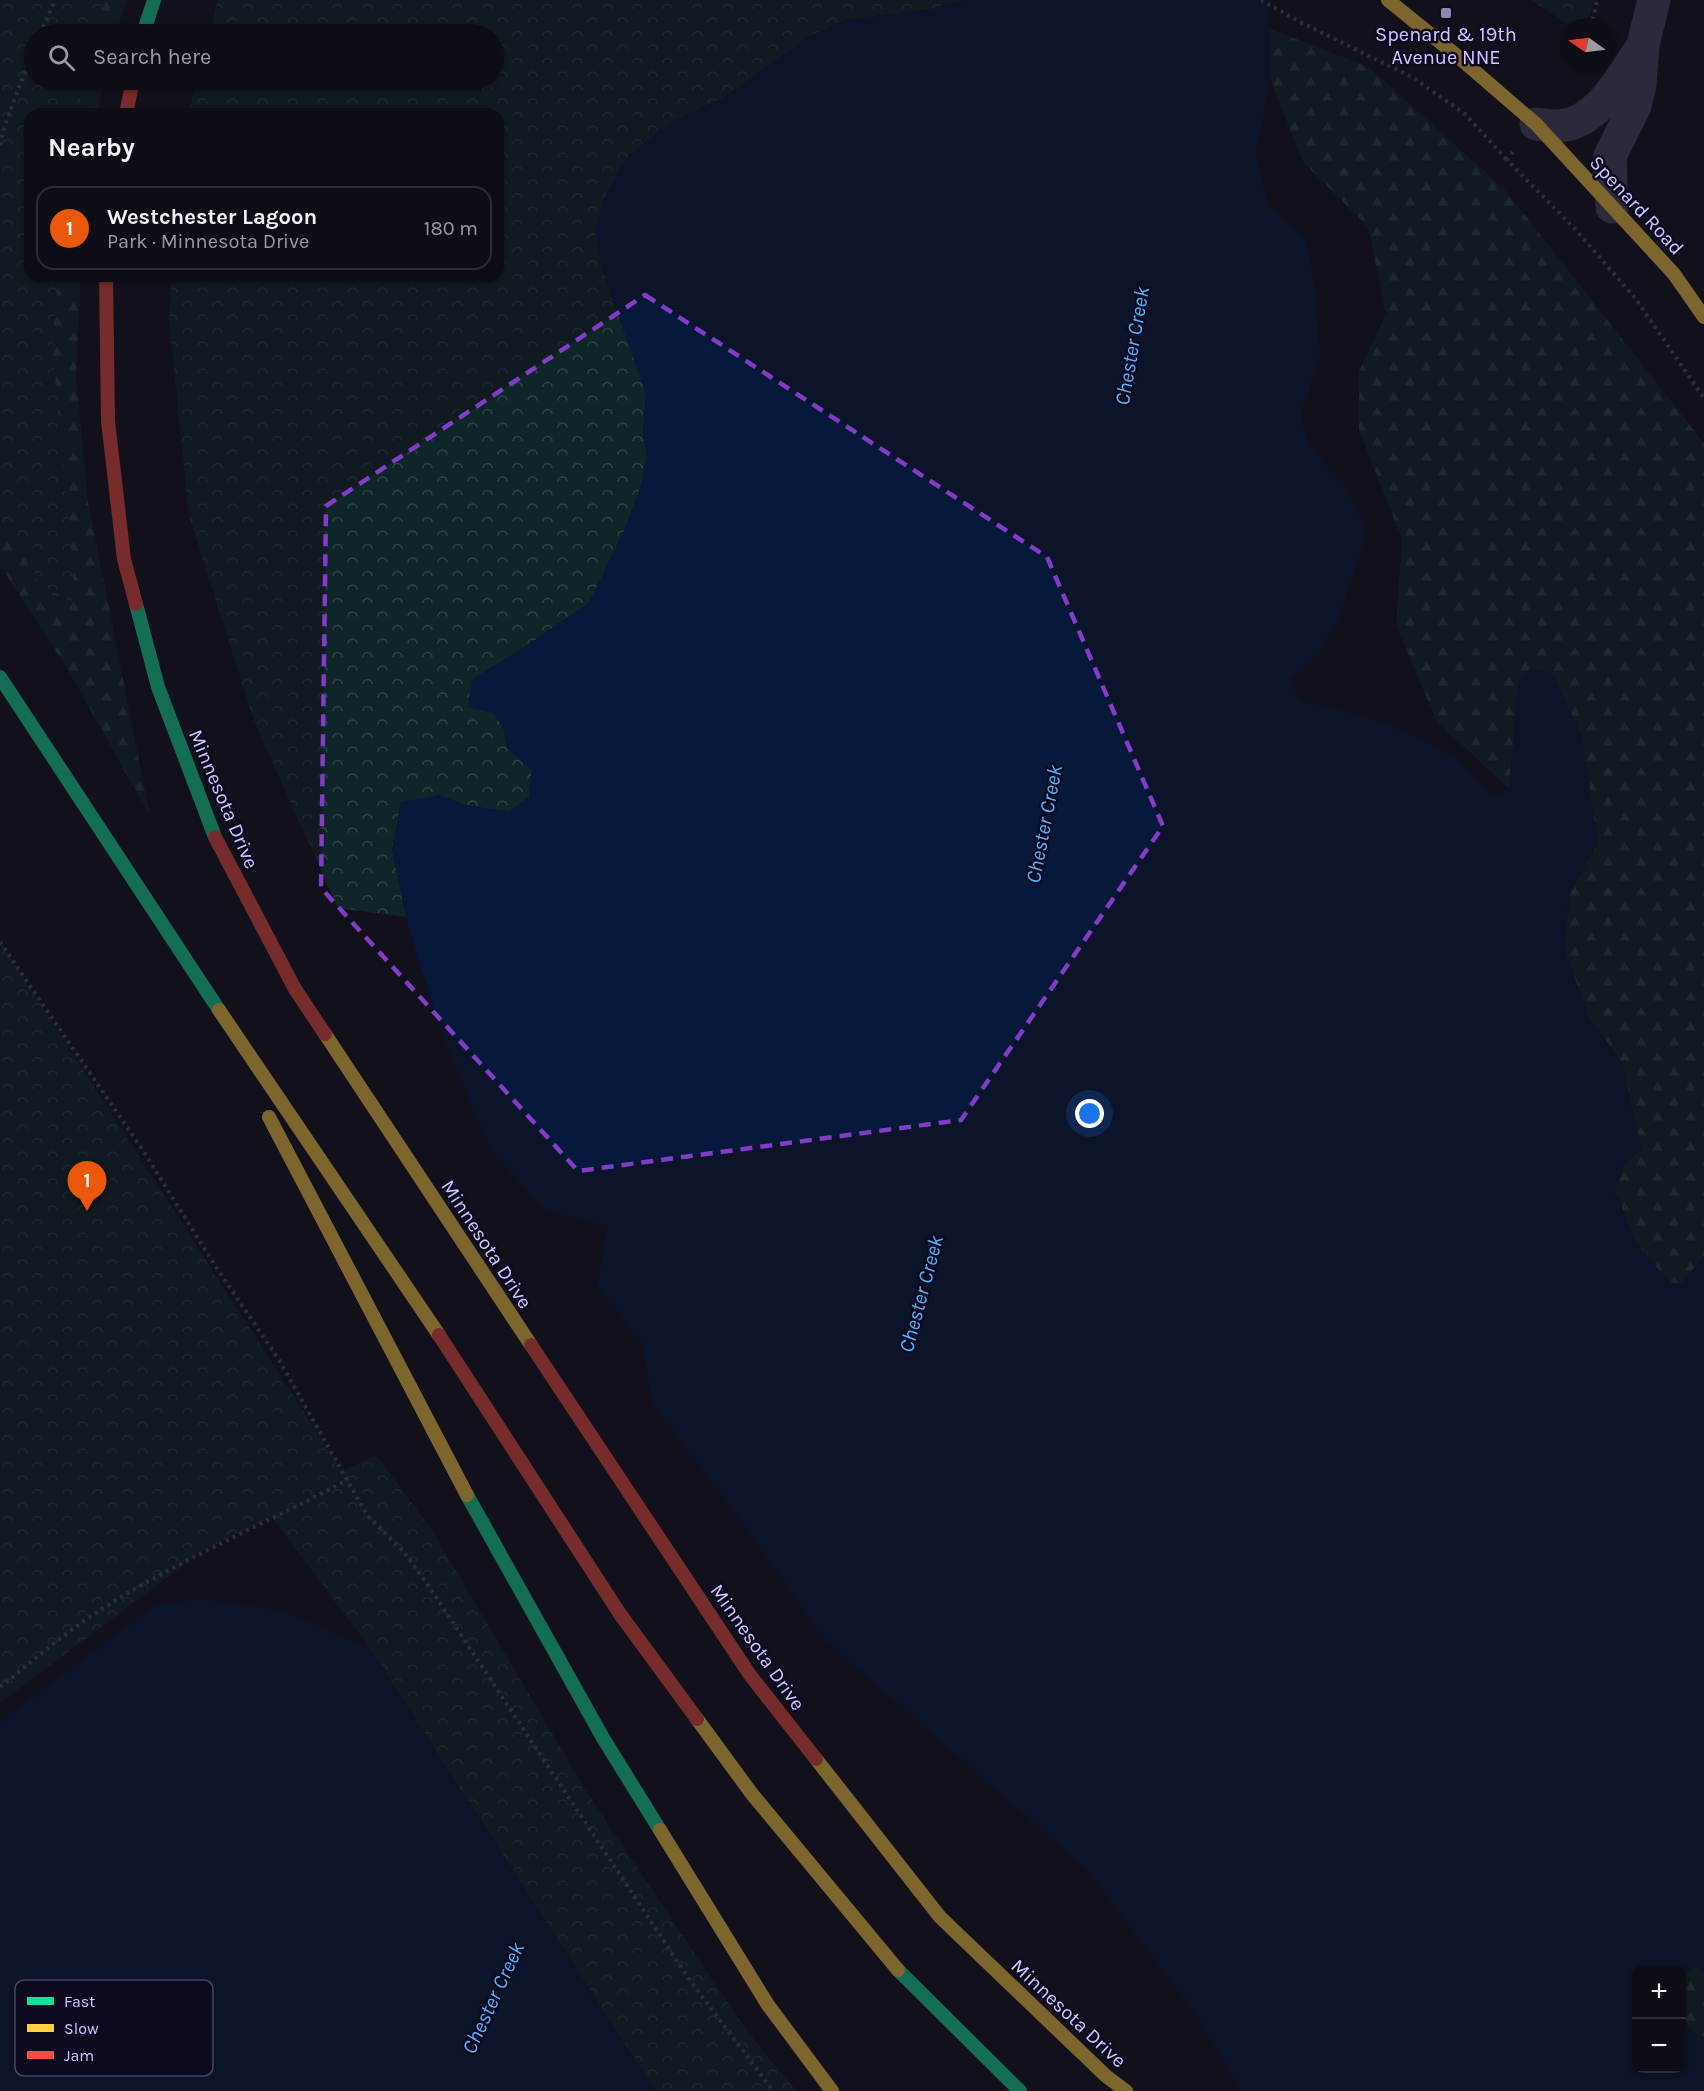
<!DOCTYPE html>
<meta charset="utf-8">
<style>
body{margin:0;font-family:Karla,sans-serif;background:#17151d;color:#f1f3f6}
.controls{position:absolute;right:18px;bottom:18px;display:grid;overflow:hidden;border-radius:12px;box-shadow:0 2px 4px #0004}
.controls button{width:54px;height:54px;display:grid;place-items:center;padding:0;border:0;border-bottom:2px solid #2e2c34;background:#0e0c14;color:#f1f3f6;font:30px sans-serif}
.compass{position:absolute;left:1560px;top:18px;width:54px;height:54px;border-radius:50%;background:#0e0c14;box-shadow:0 2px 4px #0004;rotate:284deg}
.you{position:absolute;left:1090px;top:1114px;width:21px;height:21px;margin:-15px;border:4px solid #fff;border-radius:50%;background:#1a73e8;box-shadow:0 0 0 9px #1a73e833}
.badge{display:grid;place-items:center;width:39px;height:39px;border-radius:50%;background:#ea580c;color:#fff;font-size:20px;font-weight:700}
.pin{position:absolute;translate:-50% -50px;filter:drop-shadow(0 2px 3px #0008)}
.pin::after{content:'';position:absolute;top:32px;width:21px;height:18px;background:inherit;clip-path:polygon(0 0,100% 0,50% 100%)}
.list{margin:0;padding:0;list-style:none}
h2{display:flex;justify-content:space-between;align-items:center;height:78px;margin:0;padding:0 24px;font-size:26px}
h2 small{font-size:20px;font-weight:400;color:#9b9ba0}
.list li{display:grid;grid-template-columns:39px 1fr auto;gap:18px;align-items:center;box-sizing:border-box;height:84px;margin:0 12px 12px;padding:0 12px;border:2px solid #2e2c34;border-radius:18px}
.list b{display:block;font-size:22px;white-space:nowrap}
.list p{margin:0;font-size:20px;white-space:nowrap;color:#9b9ba0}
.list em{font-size:20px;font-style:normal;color:#9b9ba0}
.icon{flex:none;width:33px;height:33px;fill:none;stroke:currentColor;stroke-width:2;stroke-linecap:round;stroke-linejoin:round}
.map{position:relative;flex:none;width:1704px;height:2091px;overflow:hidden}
.search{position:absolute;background:#0e0c14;box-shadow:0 2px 4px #0004;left:24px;top:24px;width:480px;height:66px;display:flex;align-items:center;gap:15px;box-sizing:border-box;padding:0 21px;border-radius:33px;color:#9b9ba0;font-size:22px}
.panel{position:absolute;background:#0e0c14;box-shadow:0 2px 4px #0004;left:24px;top:108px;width:480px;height:174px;border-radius:18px}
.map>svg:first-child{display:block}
.forest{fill:url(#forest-firs)}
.park{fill:url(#park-crowns)}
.water{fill:#06193b}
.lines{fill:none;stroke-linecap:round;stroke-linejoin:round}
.path{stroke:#465766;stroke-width:4;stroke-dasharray:3 4.5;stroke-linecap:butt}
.street{stroke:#4b4a64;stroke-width:33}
.fast{stroke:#16e098;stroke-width:14}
.slow{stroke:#ffcf43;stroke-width:14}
.jam{stroke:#f24e42;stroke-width:14}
.marked{fill:none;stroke:#833cc5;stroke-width:4.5;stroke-dasharray:12 8;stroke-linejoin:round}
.poi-dot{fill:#8d88af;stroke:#0e0b20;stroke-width:2}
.labels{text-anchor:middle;stroke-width:5;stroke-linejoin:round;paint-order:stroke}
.poi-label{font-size:20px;fill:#cfc9ff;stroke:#0e0b20}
.street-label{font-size:20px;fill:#cfc9ff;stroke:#0e0b20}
.water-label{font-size:21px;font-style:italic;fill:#57b3ff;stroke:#0e0b20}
.key{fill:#0e0b20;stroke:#484463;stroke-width:1.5}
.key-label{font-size:16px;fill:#cfc9ff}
</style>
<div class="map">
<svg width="1704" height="2091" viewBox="0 0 1704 2091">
<defs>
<pattern id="forest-firs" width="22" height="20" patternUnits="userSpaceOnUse" patternTransform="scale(1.5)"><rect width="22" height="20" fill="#0e2627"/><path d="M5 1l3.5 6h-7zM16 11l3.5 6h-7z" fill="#304447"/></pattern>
<pattern id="park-crowns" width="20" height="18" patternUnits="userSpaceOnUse" patternTransform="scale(1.5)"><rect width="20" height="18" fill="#0e2627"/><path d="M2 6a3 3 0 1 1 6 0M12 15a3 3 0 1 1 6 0" fill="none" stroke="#304447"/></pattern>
</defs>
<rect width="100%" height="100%" fill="#12101b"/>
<path class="forest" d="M79 0H127L115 34H63Z
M1270 29 1369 67 1507 192 1704 443V1256L1682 1283H1670L1636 1243 1615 1191 1622 1169 1641 1147 1622 1063 1588 1016 1564 948 1570 892 1598 843 1515 740 1509 789 1437 722 1396 625 1402 539 1359 430V371L1386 314 1368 227 1303 162 1270 79Z
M42 80H103L98 114H30V276H81L76 376 88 501 150 816 68 670 0 565V217L34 96Z
M1698 1965 1704 1977V2039L1682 2023V1976Z"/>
<path class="park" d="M0 0H105L96 34H34V80H85L77 114H30V276H59L52 348 71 543 75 603 41 586 0 520Z
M218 0H962L932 9 846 20 810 36 725 97 673 122 628 156 606 194 595 234 605 277 646 393 643 431 647 456 640 489 624 531 589 603 531 643 473 679 504 730 507 748 532 770 529 797 509 812 465 805 439 795 392 849 406 917 338 908 254 721 189 516 169 320 172 276H498V114H188L197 80H494V34H209Z
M1531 0H1594L1587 27H1572Z
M0 941 342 1471 376 1455 432 1530 588 1794 744 2027 796 2091H655L369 1647 273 1519 280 1513 204 1550 0 1703Z"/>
<path class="water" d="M962 0H1266L1270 29V79L1256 155 1268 205 1306 239 1316 294 1320 359 1301 414 1309 444 1344 485 1368 529 1338 621 1316 658 1290 680 1300 701C1354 711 1408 726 1454 758 1469 768 1481 785 1493 797L1509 789 1518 683 1530 668 1552 673 1582 736 1598 843 1570 892 1564 948 1588 1016 1622 1063 1641 1147 1622 1169 1615 1191 1636 1243 1670 1283H1682L1704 1256V1977L1698 1965 1682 1976V1982V1970H1636V2068H1682V2023L1704 2039V2091H1241L1197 2016 1087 1870 825 1640 749 1532 653 1405 642 1344 597 1285 608 1226 546 1211 492 1153 441 1033 406 917 392 849 401 802 439 795 465 805 509 812 529 797 532 770 507 748 504 730 494 713 467 707 473 679 531 643 589 603 624 531 640 489 647 456 643 431 646 393 605 277 595 234 606 194 628 156 673 122 725 97 810 36 846 20 932 9Z
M200 1599 281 1610 369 1647 655 2091H0V1721L155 1605Z"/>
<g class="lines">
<path class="path" d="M1261 0 1302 23 1412 77 1465 114 1507 160
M1591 27 1597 0
M40 34 55 0
M0 145 4 128 34 47
M1513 152 1507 160 1576 230 1635 298 1704 398
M0 942 142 1149 216 1267 279 1360 367 1515 404 1552 430 1588 689 1979 773 2091
M0 1687C34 1660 68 1630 105 1607 183 1558 267 1523 347 1480"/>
<path class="street" d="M1536 124C1543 125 1552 126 1559 126 1599 123 1622 76 1642 47
M1612 207 1610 156 1635 106 1640 85 1643 45 1654 0"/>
<path class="fast" d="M143 34 154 0
M136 604 158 687 215 837
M0 677 219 1010
M467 1495 603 1738 660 1830
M898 1970 1020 2091"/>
<path class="slow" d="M1388 0 1456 55 1536 124 1674 274 1704 317
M219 1010 439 1335
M325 1034 531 1345
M269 1117 467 1495
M697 1719 752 1794 898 1970
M816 1759 940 1917 1106 2076 1126 2091
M660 1830 768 2005 832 2091"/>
<path class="jam" d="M126 114 133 80
M106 276 108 421 124 559 136 604
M215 837 295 989 325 1034
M439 1335 620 1614 697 1719
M531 1345 750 1675 816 1759"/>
</g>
<path d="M0 0H1704V2091H0ZM645 295 1047 557 1163 826 961 1120 578 1171 321 888 326 506Z" fill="#12101b" fill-opacity=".55" fill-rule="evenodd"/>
<path class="marked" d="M645 295 1047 557 1163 826 961 1120 578 1171 321 888 326 506Z"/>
<rect class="poi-dot" x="1440" y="7" width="12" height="12" rx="3"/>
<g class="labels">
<g class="poi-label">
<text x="1446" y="41">Spenard &amp; 19th<tspan x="1446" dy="23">Avenue NNE</tspan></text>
</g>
<g class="street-label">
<text transform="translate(1637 205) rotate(47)" y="7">Spenard Road</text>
<text transform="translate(224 799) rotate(67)" y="7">Minnesota Drive</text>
<text transform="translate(487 1244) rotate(57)" y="7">Minnesota Drive</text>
<text transform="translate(758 1647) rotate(55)" y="7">Minnesota Drive</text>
<text transform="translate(1069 2013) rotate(43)" y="7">Minnesota Drive</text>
</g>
<g class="water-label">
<text transform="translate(1132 346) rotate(-80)" y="7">Chester Creek</text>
<text transform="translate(1044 824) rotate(-79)" y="7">Chester Creek</text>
<text transform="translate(921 1294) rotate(-75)" y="7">Chester Creek</text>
<text transform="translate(493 1998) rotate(-65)" y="7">Chester Creek</text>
</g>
</g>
<rect x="15" y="1980" width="198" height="96" rx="9" class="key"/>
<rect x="27" y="1997" width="27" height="8" fill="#16e098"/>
<rect x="27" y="2024" width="27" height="8" fill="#ffcf43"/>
<rect x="27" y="2051" width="27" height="8" fill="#f24e42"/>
<g class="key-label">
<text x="64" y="2007">Fast</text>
<text x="64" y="2034">Slow</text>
<text x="64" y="2061">Jam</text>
</g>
</svg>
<div class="controls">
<button>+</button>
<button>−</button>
</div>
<svg class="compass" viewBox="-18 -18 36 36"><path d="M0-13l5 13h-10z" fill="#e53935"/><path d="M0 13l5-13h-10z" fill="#9b9ba0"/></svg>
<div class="you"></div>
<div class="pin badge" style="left:87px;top:1211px">1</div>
<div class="search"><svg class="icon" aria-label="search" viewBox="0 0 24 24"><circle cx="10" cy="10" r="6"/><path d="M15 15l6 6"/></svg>Search here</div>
<section class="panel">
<h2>Nearby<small></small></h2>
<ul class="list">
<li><span class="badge">1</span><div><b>Westchester Lagoon</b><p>Park · Minnesota Drive</p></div><em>180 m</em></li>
</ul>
</section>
</div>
